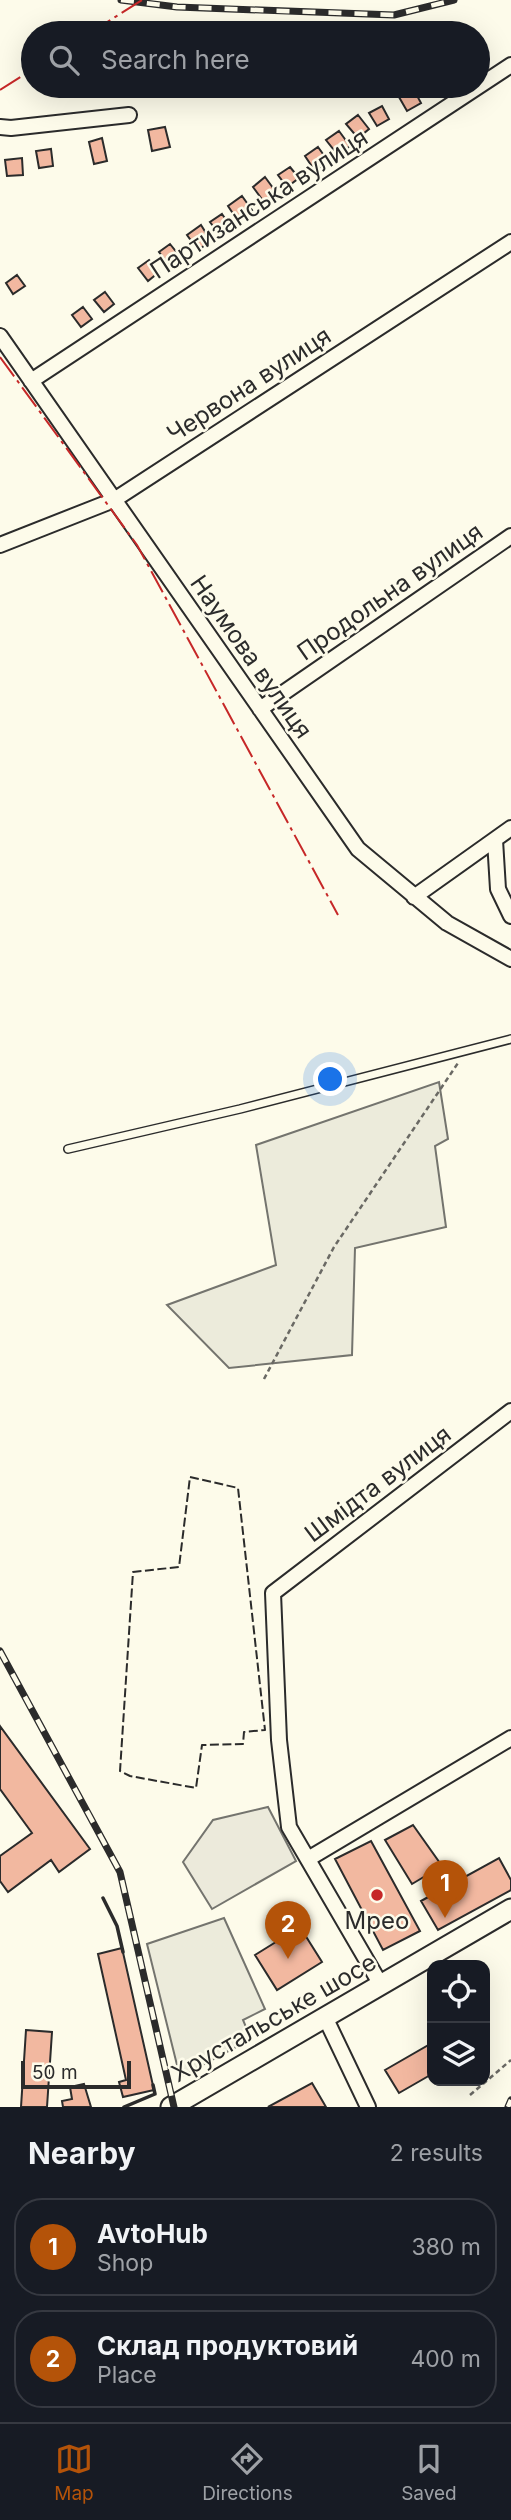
<!DOCTYPE html>
<meta charset="utf-8">
<style>
body{margin:0;font-family:Inter,sans-serif;background:#242831;color:#f1f3f6}
.controls{position:absolute;right:21px;bottom:21px;display:grid;overflow:hidden;border-radius:14px;box-shadow:0 7px 28px #0002}
.controls button{width:63px;height:63px;display:grid;place-items:center;padding:0;border:0;border-bottom:2px solid #363941;background:#171b24;color:#f1f3f6;font:35px sans-serif}
.scale{position:absolute;left:21px;bottom:18px;width:110px;box-sizing:border-box;padding-left:7px;border:4px solid #2b2b2b;border-top:0;font-size:19px;line-height:24px;white-space:nowrap;color:#2b2b2b;-webkit-text-stroke:5px #fdfbea;paint-order:stroke}
.you{position:absolute;left:331px;top:1080px;width:24px;height:24px;margin:-18px;border:5px solid #fff;border-radius:50%;background:#1a73e8;box-shadow:0 0 0 10px #1a73e833}
.badge{display:grid;place-items:center;width:46px;height:46px;border-radius:50%;background:#b45309;color:#fff;font-size:23px;font-weight:700}
.pin{position:absolute;translate:-50% -58px;filter:drop-shadow(0 2px 4px #0008)}
.pin::after{content:'';position:absolute;top:37px;width:24px;height:21px;background:inherit;clip-path:polygon(0 0,100% 0,50% 100%)}
.list{margin:0;padding:0;list-style:none}
h2{display:flex;justify-content:space-between;align-items:center;height:91px;margin:0;padding:0 28px;font-size:30px}
h2 small{font-size:23px;font-weight:400;color:#9ea1a6}
.list li{display:grid;grid-template-columns:46px 1fr auto;gap:21px;align-items:center;box-sizing:border-box;height:98px;margin:0 14px 14px;padding:0 14px;border:2px solid #363941;border-radius:28px}
.list b{display:block;font-size:26px;white-space:nowrap}
.list p{margin:0;font-size:23px;white-space:nowrap;color:#9ea1a6}
.list em{font-size:23px;font-style:normal;color:#9ea1a6}
.icon{flex:none;width:38px;height:38px;fill:none;stroke:currentColor;stroke-width:2;stroke-linecap:round;stroke-linejoin:round}
.map{position:relative;flex:none;width:511px;height:2107px;overflow:hidden}
.search{position:absolute;background:#171b24;box-shadow:0 7px 28px #0002;left:21px;right:21px;top:21px;height:77px;display:flex;align-items:center;gap:18px;box-sizing:border-box;padding:0 24px;border-radius:38px;color:#9ea1a6;font-size:26px}
.sheet{height:315px;background:#171b24}
nav{display:flex;justify-content:space-around;align-items:center;box-sizing:border-box;height:98px;border-top:2px solid #363941;background:#171b24;font-size:19px;color:#9ea1a6}
nav a{display:grid;justify-items:center;gap:4px}
nav .on{color:#b45309}
.map>svg:first-child{display:block}
.green{fill:#ecebdb;stroke:#74746e;stroke-width:2}
.parking{fill:#eceadb;stroke:#74746e;stroke-width:2}
.building{fill:#f2b8a0;stroke:#2b2b2b;stroke-width:2}
.lines{fill:none;stroke-linecap:round;stroke-linejoin:round}
.lane-casing{stroke:#2b2b2b;stroke-width:10}
.street-casing{stroke:#2b2b2b;stroke-width:18}
.secondary-casing{stroke:#2b2b2b;stroke-width:23}
.path{stroke:#6a6964;stroke-width:2.5;stroke-dasharray:5 3.5;stroke-linecap:butt}
.lane{stroke:#fdfbea;stroke-width:7}
.street{stroke:#fdfbea;stroke-width:14}
.secondary{stroke:#fdfbea;stroke-width:19}
.rail-casing{stroke:#2b2b2b;stroke-width:7}
.rail{stroke:#fdfbea;stroke-width:4.5;stroke-dasharray:13;stroke-linecap:butt}
.fence{stroke:#2b2b2b;stroke-width:2;stroke-dasharray:9 3.5;stroke-linecap:butt}
.wall{stroke:#2b2b2b;stroke-width:3.5}
.power{stroke:#c62828;stroke-width:2;stroke-dasharray:24 5 3.5 5;stroke-linecap:butt}
.poi-dot{fill:#c62828;stroke:#fdfbea;stroke-width:2.5}
.labels{text-anchor:middle;stroke-width:5;stroke-linejoin:round;paint-order:stroke}
.street-label{font-size:24px;fill:#2b2b2b;stroke:#fdfbea}
.poi-label{font-size:24px;fill:#2b2b2b;stroke:#fdfbea}
</style>
<div class="map">
<svg width="511" height="2107" viewBox="0 0 511 2107">
<rect width="100%" height="100%" fill="#fdfbea"/>
<path class="green" d="M439 1082 448 1139 435 1146 446 1227 355 1248 352 1355 229 1368 167 1305 276 1265 256 1145Z
M224 1918 265 2009 243 2020 251 2039 180 2077 147 1944Z"/>
<path class="parking" d="M268 1807 296 1861 212 1909 183 1862 213 1820Z"/>
<path class="building" d="M413 88 421 103 407 111 399 97Z
M382 106 389 119 377 126 369 113Z
M358 115 369 129 358 138 346 124Z
M165 127 170 147 152 151 148 130Z
M339 131 350 146 338 155 326 140Z
M102 138 107 161 94 164 89 142Z
M318 147 328 161 315 171 305 156Z
M51 149 53 166 39 168 36 151Z
M22 158 23 175 7 176 5 160Z
M290 167 299 178 287 187 278 175Z
M265 177 276 192 264 202 253 187Z
M242 196 252 210 238 221 228 206Z
M222 214 231 227 220 235 210 222Z
M201 225 211 241 198 250 187 235Z
M170 244 182 259 170 267 159 252Z
M149 260 159 272 148 281 138 268Z
M17 275 25 286 13 294 6 283Z
M105 292 114 304 104 312 94 300Z
M83 307 92 319 81 327 72 315Z
M0 1726 90 1849 59 1872 51 1860 8 1892 0 1881V1856L32 1833 0 1789Z
M413 1825 442 1866 412 1884 385 1840Z
M371 1841 420 1931 383 1950 335 1859Z
M499 1858 511 1880V1890L438 1930 421 1901Z
M300 1927 322 1962 277 1990 255 1955Z
M122 1948 154 2090 123 2097 119 2082 126 2080 98 1954Z
M26 2030 52 2032 47 2107H21Z
M432 2043V2074L399 2093 385 2070Z
M312 2083 326 2107H268Z
M84 2084 91 2107H63L62 2101 72 2099 70 2087Z"/>
<g class="lines">
<g class="lane-casing">
<path id="lane" d="M68 1149 240 1109 511 1039"/>
</g>
<g class="street-casing">
<path id="street" d="M0 127 11 128 129 115
M0 336 358 849 447 923 511 959
M31 381 511 65
M0 545 114 500 511 242
M260 709 511 536
M495 840 498 889 511 916
M414 897 511 828
M308 1859 511 1738
M381 1985 289 1827 279 1740 273 1593 511 1411
M325 2017 368 2107"/>
</g>
<g class="secondary-casing">
<path id="secondary" d="M171 2107 511 1909"/>
</g>
<path class="path" d="M264 1379 334 1247 458 1063
M470 2095 511 2060"/>
<use href="#lane" class="lane"/>
<use href="#street" class="street"/>
<use href="#secondary" class="secondary"/>
<g class="rail-casing">
<path id="rail" d="M121 0 177 7 394 15 454 0
M0 1651 120 1872 174 2107
M508 2107 511 2100"/>
</g>
<use href="#rail" class="rail"/>
<path class="fence" d="M190 1477 238 1488 265 1730 244 1732 243 1744 202 1745 196 1788 130 1776 120 1771 133 1572 179 1567Z"/>
<path class="wall" d="M103 1898 117 1926 123 1952
M124 2107 155 2094 153 2085"/>
<path class="power" d="M90 33 142 0
M0 90 33 69
M0 357 137 545 338 915"/>
</g>
<circle class="poi-dot" cx="377" cy="1895" r="7"/>
<g class="labels">
<g class="street-label">
<text transform="translate(259 204) rotate(-33)" y="8">Партизанська вулиця</text>
<text transform="translate(249 385) rotate(-33)" y="8">Червона вулиця</text>
<text transform="translate(390 592) rotate(-35)" y="8">Продольна вулиця</text>
<text transform="translate(251 657) rotate(55)" y="8">Наумова вулиця</text>
<text transform="translate(378 1484) rotate(-37)" y="8">Шмідта вулиця</text>
<text transform="translate(274 2018) rotate(-30)" y="8">Хрустальське шосе</text>
</g>
<g class="poi-label">
<text x="377" y="1929">Мрео</text>
</g>
</g>
</svg>
<div class="controls">
<button><svg class="icon" aria-label="locate" viewBox="0 0 24 24"><circle cx="12" cy="12" r="6"/><path d="M12 2v4M12 18v4M2 12h4M18 12h4"/></svg></button>
<button><svg class="icon" aria-label="layers" viewBox="0 0 24 24"><path d="M12 4l9 5-9 5-9-5zM3 14l9 5 9-5"/></svg></button>
</div>
<div class="scale">50 m</div>
<div class="you"></div>
<div class="pin badge" style="left:445px;top:1918px">1</div>
<div class="pin badge" style="left:288px;top:1959px">2</div>
<div class="search"><svg class="icon" aria-label="search" viewBox="0 0 24 24"><circle cx="10" cy="10" r="6"/><path d="M15 15l6 6"/></svg>Search here</div>
</div>
<section class="sheet">
<h2>Nearby<small>2 results</small></h2>
<ul class="list">
<li><span class="badge">1</span><div><b>AvtoHub</b><p>Shop</p></div><em>380 m</em></li>
<li><span class="badge">2</span><div><b>Склад продуктовий</b><p>Place</p></div><em>400 m</em></li>
</ul>
</section>
<nav>
<a class="on"><svg class="icon" aria-label="map" viewBox="0 0 24 24"><path d="M3 6l6-2 6 2 6-2v14l-6 2-6-2-6 2zM9 4v14M15 6v14"/></svg>Map</a>
<a><svg class="icon" aria-label="directions" viewBox="0 0 24 24"><path d="M12 3l9 9-9 9-9-9zM9 14v-3h6M13 9l2 2-2 2"/></svg>Directions</a>
<a><svg class="icon" aria-label="saved" viewBox="0 0 24 24"><path d="M7 4h10v16l-5-4-5 4z"/></svg>Saved</a>
</nav>
